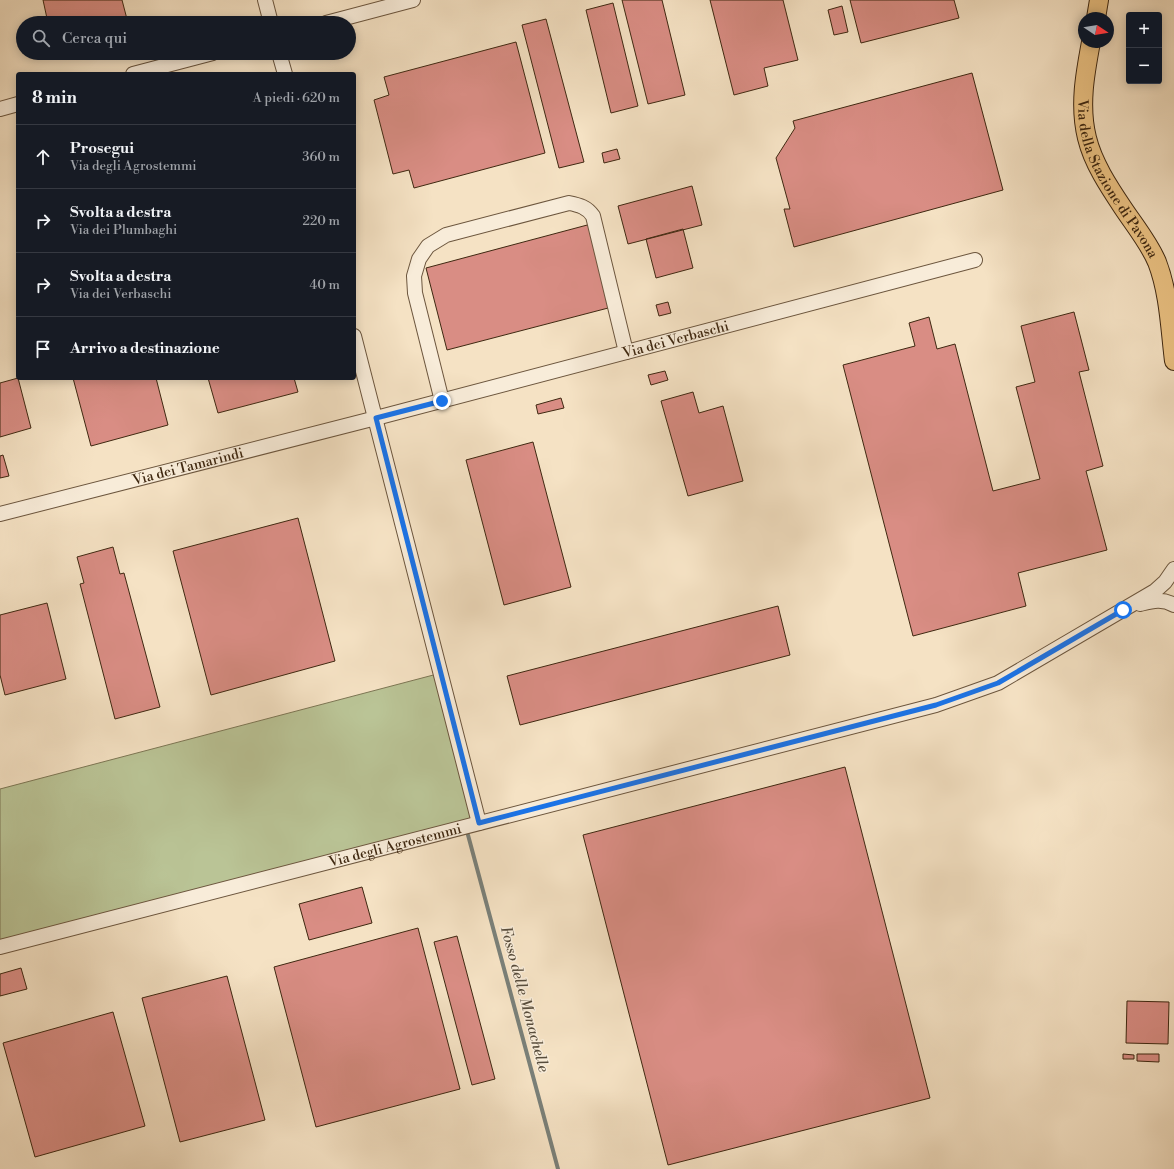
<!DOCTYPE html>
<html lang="it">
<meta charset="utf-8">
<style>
body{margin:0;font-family:"Libre Bodoni",serif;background:#242831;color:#f1f3f6}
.controls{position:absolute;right:12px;top:12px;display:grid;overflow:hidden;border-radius:4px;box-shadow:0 2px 10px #0003}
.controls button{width:36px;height:36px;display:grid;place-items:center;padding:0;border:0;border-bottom:1px solid #363941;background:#171b24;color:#f1f3f6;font:20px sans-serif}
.compass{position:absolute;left:1078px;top:12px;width:36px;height:36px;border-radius:50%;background:#171b24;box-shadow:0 2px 10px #0003;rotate:102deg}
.stop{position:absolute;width:12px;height:12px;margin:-9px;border:3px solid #1a73e8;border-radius:50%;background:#fff}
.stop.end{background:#1a73e8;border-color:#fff;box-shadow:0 1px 4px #0008}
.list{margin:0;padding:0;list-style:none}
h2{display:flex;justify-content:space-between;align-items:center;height:52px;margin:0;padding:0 16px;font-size:17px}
h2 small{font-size:13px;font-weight:400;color:#9ea1a6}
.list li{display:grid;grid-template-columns:26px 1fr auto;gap:12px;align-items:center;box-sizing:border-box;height:64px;padding:0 16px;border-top:1px solid #363941}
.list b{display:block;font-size:15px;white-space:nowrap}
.list p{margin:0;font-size:13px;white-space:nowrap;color:#9ea1a6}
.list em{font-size:13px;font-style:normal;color:#9ea1a6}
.icon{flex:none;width:22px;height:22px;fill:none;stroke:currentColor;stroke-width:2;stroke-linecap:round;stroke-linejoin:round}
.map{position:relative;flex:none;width:1174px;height:1169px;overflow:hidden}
.search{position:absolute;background:#171b24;box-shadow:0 2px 10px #0003;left:16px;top:16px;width:340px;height:44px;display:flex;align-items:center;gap:10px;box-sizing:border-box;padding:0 14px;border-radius:22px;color:#9ea1a6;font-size:15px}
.panel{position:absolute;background:#171b24;box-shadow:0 2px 10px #0003;left:16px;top:72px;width:340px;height:308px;border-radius:4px}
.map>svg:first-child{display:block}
.green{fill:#bac496;stroke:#7c7654}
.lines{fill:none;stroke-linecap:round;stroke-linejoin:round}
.stream{stroke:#7a8079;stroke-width:4}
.building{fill:#d98d84;stroke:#3f2811}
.minor-casing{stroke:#6c563e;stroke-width:16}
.major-casing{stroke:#3f2811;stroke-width:20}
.minor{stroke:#f8ecd9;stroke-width:14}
.major{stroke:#eac182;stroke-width:18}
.route{stroke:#1a73e8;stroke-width:5}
.labels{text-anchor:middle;stroke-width:3;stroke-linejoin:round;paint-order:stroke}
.street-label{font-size:14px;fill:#3f2811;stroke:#f8ecd9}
.water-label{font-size:15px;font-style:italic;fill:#584d3c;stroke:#f8ecd9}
</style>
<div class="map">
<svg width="1174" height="1169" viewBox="0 0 1174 1169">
<rect width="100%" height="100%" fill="#f5e2c4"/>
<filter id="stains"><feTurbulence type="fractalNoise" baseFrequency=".005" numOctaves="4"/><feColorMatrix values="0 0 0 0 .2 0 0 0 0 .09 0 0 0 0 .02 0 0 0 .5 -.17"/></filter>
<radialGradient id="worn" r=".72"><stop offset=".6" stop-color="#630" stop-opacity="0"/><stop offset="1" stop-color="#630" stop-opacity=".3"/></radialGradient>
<path class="green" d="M441 673 479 823 0 947V789Z"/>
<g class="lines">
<path class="stream" d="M468 835 558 1169"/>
</g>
<path class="building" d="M43 0H122L128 23H48Z
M622 0H662L685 95 648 104Z
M710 0H783L798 60 764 68 768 86 734 95Z
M850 0H954L959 18 861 43Z
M613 3 638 106 611 113 586 10Z
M842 6 848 32 834 35 828 10Z
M546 19 584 162 559 168 522 25Z
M516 42 545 153 414 188 409 170 393 174 374 100 389 95 384 77Z
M972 73 1003 190 794 247 784 209H790L776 158 795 128 793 121Z
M617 149 620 159 604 163 602 153Z
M692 186 702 225 628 244 618 206Z
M591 224 612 307 447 350 426 268Z
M683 229 693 268 656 278 646 239Z
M668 302 671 313 659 316 656 305Z
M1074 312 1089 370 1079 372 1103 466 1086 471 1107 550 1018 573 1026 606 913 636 843 365 915 346 909 323 929 317 937 349 955 344 993 491 1040 479 1016 387 1035 382 1021 326Z
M665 371 668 380 651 385 648 375Z
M18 378 31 428 0 437V383Z
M73 378H156L168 425 91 446Z
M208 378H294L298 392 218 413Z
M693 392 699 413 723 406 743 481 688 496 661 401Z
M561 398 564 408 538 414 536 405Z
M533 442 571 587 504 605 466 460Z
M3 455 9 476 0 478V456Z
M298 518 335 661 211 695 173 551Z
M113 547 120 574 124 573 160 707 115 719 80 584 84 583 77 557Z
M47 603 66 679 5 695 0 675V615Z
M778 606 790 655 520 725 507 676Z
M845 767 930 1098 668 1165 583 835Z
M362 887 372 923 309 940 299 904Z
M418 928 460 1089 316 1127 274 967Z
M457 936 495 1079 472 1085 434 942Z
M21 968 27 989 0 996V974Z
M227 976 265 1120 180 1142 142 998Z
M1127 1001 1169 1002 1168 1044 1126 1043Z
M113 1012 145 1126 35 1157 3 1043Z
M1123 1054 1134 1055V1059H1123Z
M1137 1054H1159V1062L1137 1061Z"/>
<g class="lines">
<g class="minor-casing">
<g id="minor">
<path d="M265 0 271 23"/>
<path d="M326 23 413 0"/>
<path d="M279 53 285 74"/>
<path d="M133 74 213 53"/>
<path d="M0 109 18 104"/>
<path d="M354 336 479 823"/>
<path d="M442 401 415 293 414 276 419 259 428 246 446 235 569 203C579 205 587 207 593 216L626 352"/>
<path id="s1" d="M0 514 376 418 975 260"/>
<path d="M1140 604C1152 601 1162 598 1174 605"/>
<path id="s2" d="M0 947 936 705 998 683 1155 591 1165 582 1174 569"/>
</g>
</g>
<g class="major-casing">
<g id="major">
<path d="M1096 18 1099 0"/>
<path id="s3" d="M1091 42C1085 74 1079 106 1087 138 1093 163 1109 187 1123 208 1135 226 1149 243 1157 262 1169 293 1170 329 1174 361"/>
</g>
</g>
<use href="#minor" class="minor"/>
<use href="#major" class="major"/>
</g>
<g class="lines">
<path class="route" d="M442 401 376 418 479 823 936 705 998 683 1123 610"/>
</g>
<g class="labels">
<g class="street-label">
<text dy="5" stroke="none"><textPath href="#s3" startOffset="146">Via della Stazione di Pavona</textPath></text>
<text dy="5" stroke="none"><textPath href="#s1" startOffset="698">Via dei Verbaschi</textPath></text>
<text dy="5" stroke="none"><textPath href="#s1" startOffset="194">Via dei Tamarindi</textPath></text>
<text dy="5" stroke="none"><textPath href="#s2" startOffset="408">Via degli Agrostemmi</textPath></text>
</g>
<g class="water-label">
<text transform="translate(525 999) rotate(75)" y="5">Fosso delle Monachelle</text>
</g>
</g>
<rect width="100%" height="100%" filter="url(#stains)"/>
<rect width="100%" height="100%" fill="url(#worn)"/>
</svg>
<div class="controls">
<button>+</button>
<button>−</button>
</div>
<svg class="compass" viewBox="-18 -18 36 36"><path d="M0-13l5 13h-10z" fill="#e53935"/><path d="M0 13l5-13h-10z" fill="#9ea1a6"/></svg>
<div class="stop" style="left:1123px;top:610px"></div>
<div class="stop end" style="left:442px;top:401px"></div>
<div class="search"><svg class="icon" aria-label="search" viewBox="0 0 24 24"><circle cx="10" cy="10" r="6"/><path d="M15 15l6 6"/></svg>Cerca qui</div>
<section class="panel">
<h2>8 min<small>A piedi · 620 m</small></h2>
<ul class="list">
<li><svg class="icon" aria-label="ahead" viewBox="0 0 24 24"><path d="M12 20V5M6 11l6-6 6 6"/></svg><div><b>Prosegui</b><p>Via degli Agrostemmi</p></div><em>360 m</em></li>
<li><svg class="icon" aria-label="right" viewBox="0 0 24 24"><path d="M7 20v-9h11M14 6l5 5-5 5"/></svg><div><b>Svolta a destra</b><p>Via dei Plumbaghi</p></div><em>220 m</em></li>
<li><svg class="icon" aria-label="right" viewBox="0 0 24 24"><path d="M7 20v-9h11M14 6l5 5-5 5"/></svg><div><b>Svolta a destra</b><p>Via dei Verbaschi</p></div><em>40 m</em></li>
<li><svg class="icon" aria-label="arrive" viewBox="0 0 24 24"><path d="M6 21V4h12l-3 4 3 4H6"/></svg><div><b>Arrivo a destinazione</b></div></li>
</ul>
</section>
</div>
